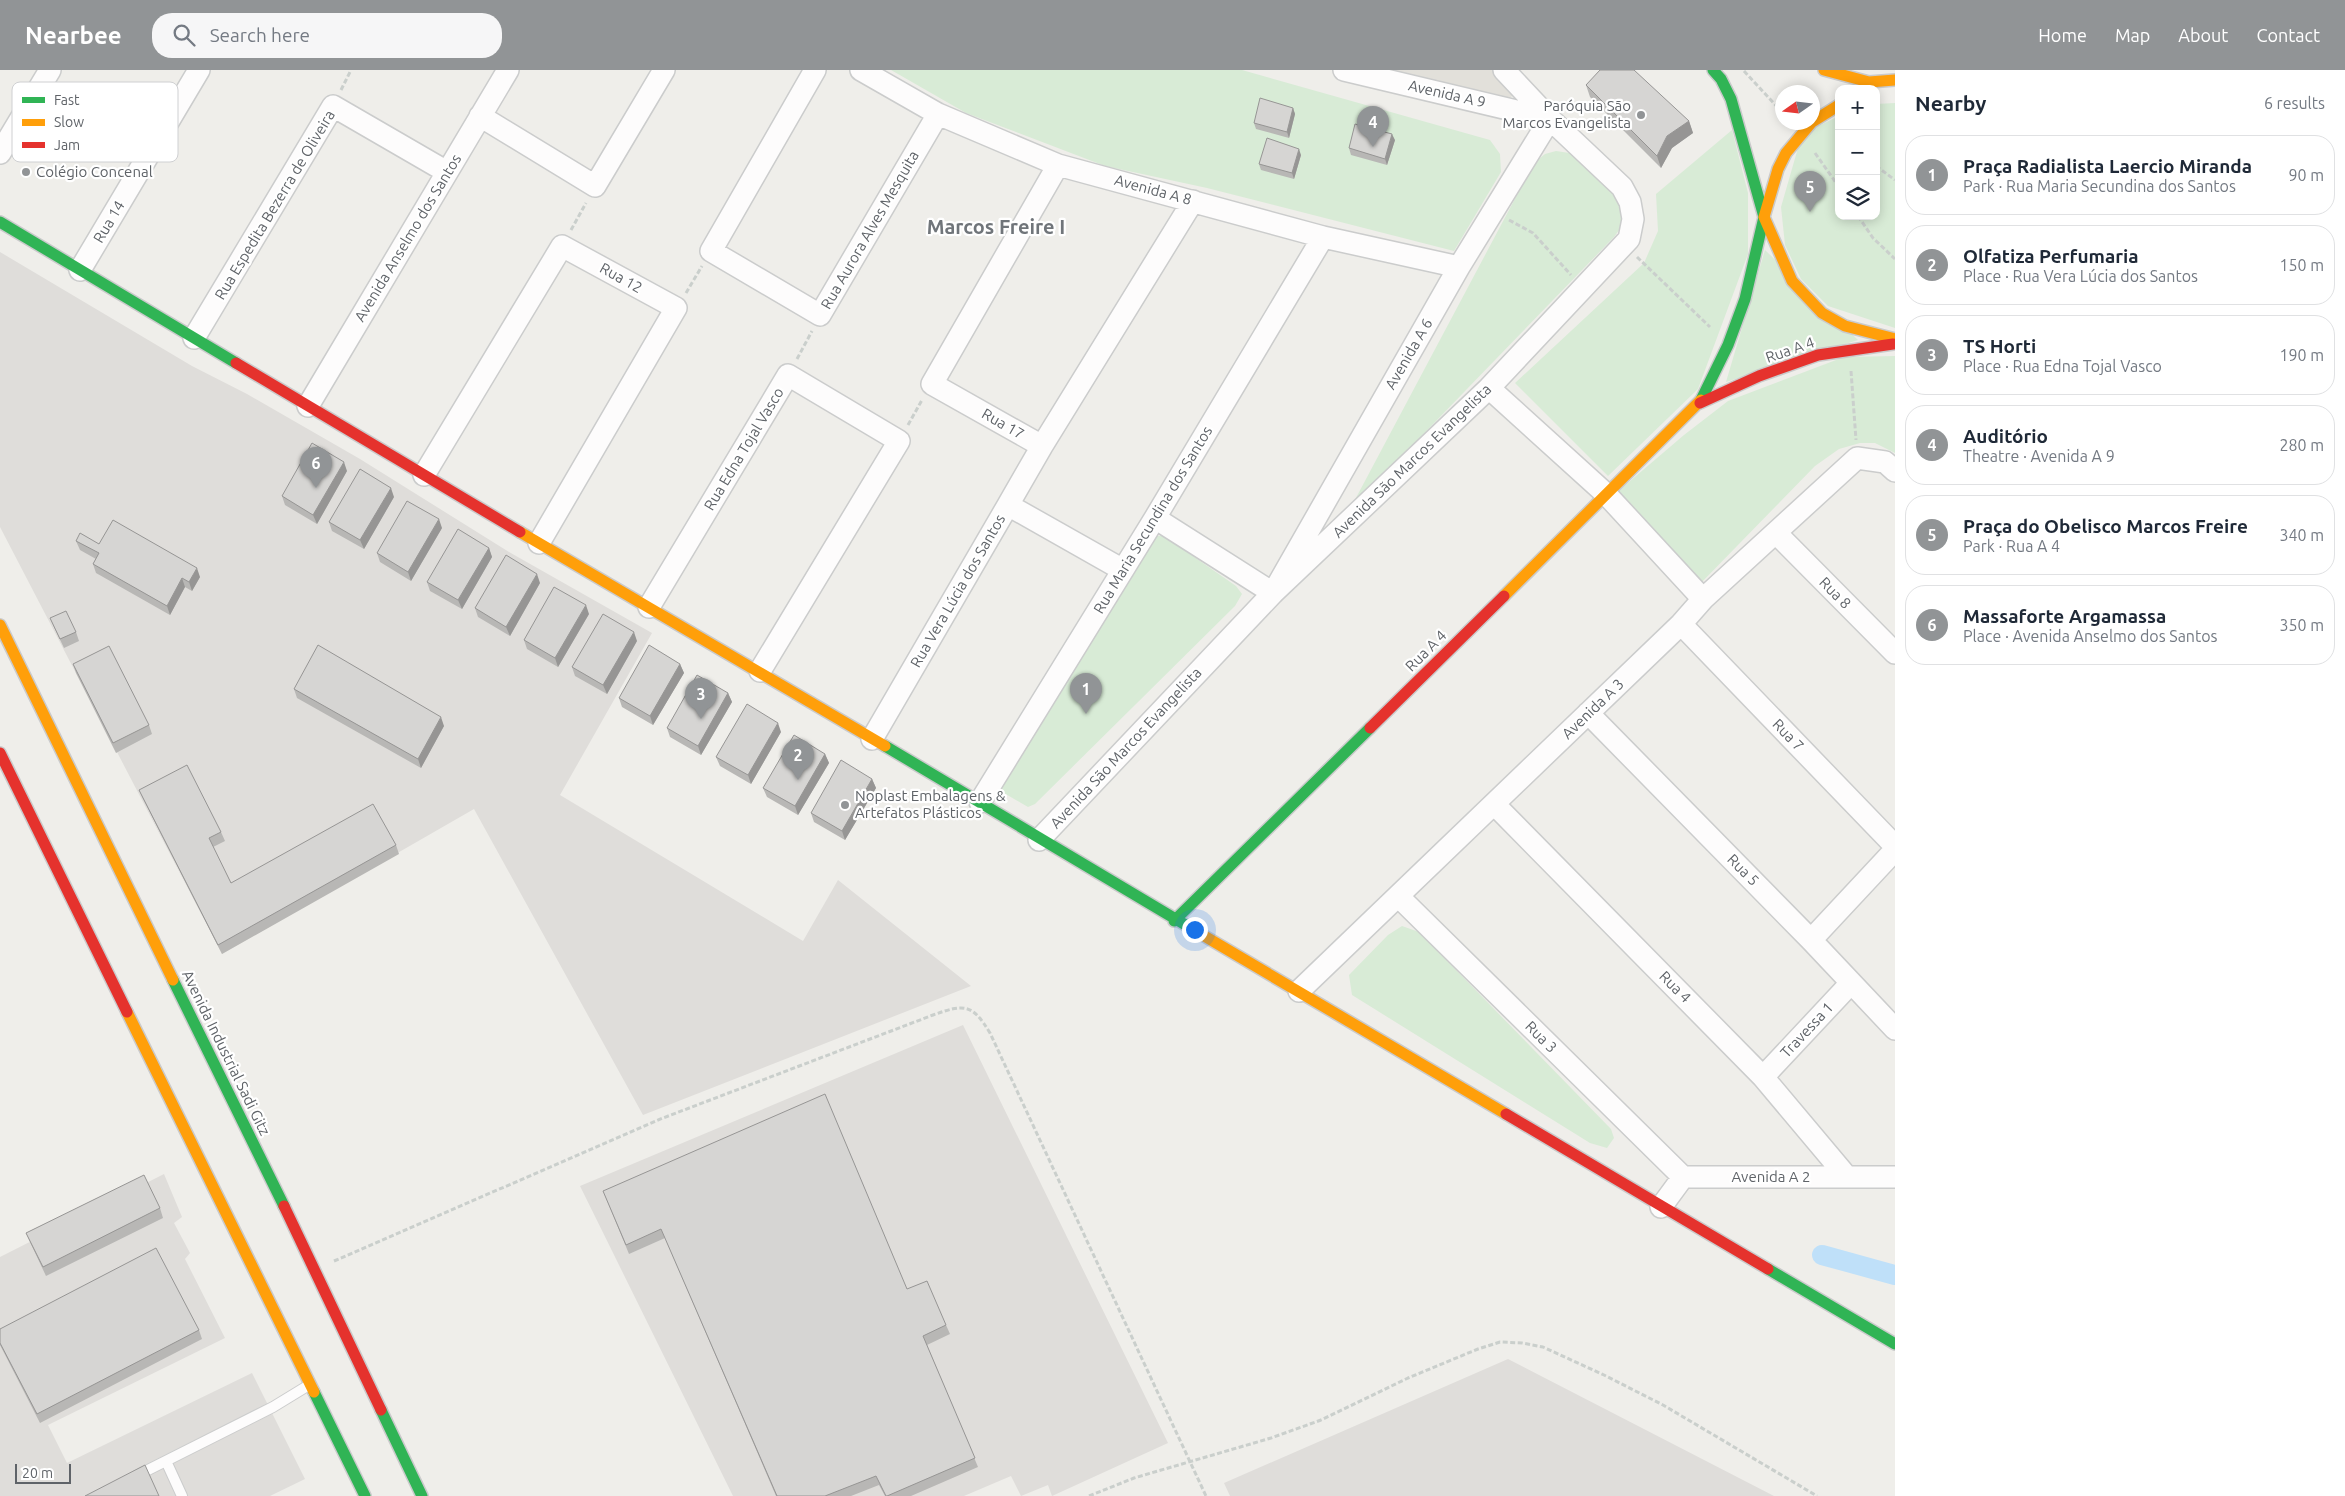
<!DOCTYPE html>
<meta charset="utf-8">
<style>
body{margin:0;font-family:Ubuntu,sans-serif;background:#f6f6f7;color:#1f2937}
.controls{position:absolute;right:15px;top:15px;display:grid;overflow:hidden;border-radius:10px;box-shadow:0 2px 12px #0003}
.controls button{width:45px;height:45px;display:grid;place-items:center;padding:0;border:0;border-bottom:1px solid #e0e1e3;background:#fff;color:#1f2937;font:25px sans-serif}
.compass{position:absolute;left:1775px;top:15px;width:45px;height:45px;border-radius:50%;background:#fff;box-shadow:0 2px 12px #0003;rotate:256deg}
.scale{position:absolute;left:15px;bottom:12px;width:56px;box-sizing:border-box;padding-left:5px;border:2px solid #5f6368;border-top:0;font-size:14px;line-height:18px;white-space:nowrap;color:#5f6368;-webkit-text-stroke:4px #fff;paint-order:stroke}
.you{position:absolute;left:1194px;top:859px;width:18px;height:18px;margin:-12px;border:4px solid #fff;border-radius:50%;background:#1a73e8;box-shadow:0 0 0 8px #1a73e833}
.badge{display:grid;place-items:center;width:32px;height:32px;border-radius:50%;background:#919496;color:#fff;font-size:16px;font-weight:700}
.pin{position:absolute;translate:-50% -41px;filter:drop-shadow(0 1px 2px #0008)}
.pin::after{content:'';position:absolute;top:26px;width:18px;height:15px;background:inherit;clip-path:polygon(0 0,100% 0,50% 100%)}
.list{margin:0;padding:0;list-style:none}
h2{display:flex;justify-content:space-between;align-items:center;height:65px;margin:0;padding:0 20px;font-size:21px}
h2 small{font-size:16px;font-weight:400;color:#747a83}
.list li{display:grid;grid-template-columns:32px 1fr auto;gap:15px;align-items:center;box-sizing:border-box;height:80px;margin:0 10px 10px;padding:0 10px;border:1px solid #e0e1e3;border-radius:20px}
.list b{display:block;font-size:19px;white-space:nowrap}
.list p{margin:0;font-size:16px;white-space:nowrap;color:#747a83}
.list em{font-size:16px;font-style:normal;color:#747a83}
.icon{flex:none;width:28px;height:28px;fill:none;stroke:currentColor;stroke-width:2;stroke-linecap:round;stroke-linejoin:round}
.map{position:relative;flex:none;width:1895px;height:1426px;overflow:hidden}
header{display:flex;align-items:center;gap:30px;box-sizing:border-box;height:70px;padding:0 25px;background:#919496;color:#fff}
header strong{font-size:24px}
nav{display:flex;gap:28px;margin-inline-start:auto;font-size:18px}
.search{width:350px;height:45px;background:#f6f6f7;display:flex;align-items:center;gap:12px;box-sizing:border-box;padding:0 18px;border-radius:20px;color:#747a83;font-size:19px}
main{display:flex}
aside{flex:1;background:#fff}
.map>svg:first-child{display:block}
.industrial{fill:#dfddda}
.education{fill:#e2e0da}
.green{fill:#d8ebd6}
.lines{fill:none;stroke-linecap:round;stroke-linejoin:round}
.canal{stroke:#bfe0f9;stroke-width:20}
.lane-casing{stroke:#cbcccc;stroke-width:12}
.street-casing{stroke:#cbcccc;stroke-width:24}
.fast-casing{stroke:#cacacb;stroke-width:14}
.slow-casing{stroke:#cacacb;stroke-width:14}
.jam-casing{stroke:#cacacb;stroke-width:14}
.path{stroke:#cacfcc;stroke-width:3;stroke-dasharray:5 2.5;stroke-linecap:butt}
.lane{stroke:#fdfcfc;stroke-width:10}
.street{stroke:#fdfcfc;stroke-width:21}
.fast{stroke:#30b455;stroke-width:11}
.slow{stroke:#ff9f0a;stroke-width:11}
.jam{stroke:#e5322d;stroke-width:11}
.wall{fill:#b8b7b5}
.shaded-wall{fill:#969594}
.building{fill:#d6d5d3;stroke:#969594}
.poi-dot{fill:#919496;stroke:#fff;stroke-width:2}
.labels{text-anchor:middle;stroke-width:4.5;stroke-linejoin:round;paint-order:stroke}
.street-label{font-size:15px;fill:#5f6368;stroke:#fff}
.poi-label{font-size:15px;fill:#5f6368;stroke:#fff;text-anchor:start}
.district-label{font-size:20px;font-weight:bold;fill:#70757a;stroke:#fff}
.key{fill:#fff;stroke:#cfd0d2;stroke-width:1}
.key-label{font-size:14px;fill:#5f6368}
</style>
<header>
<strong>Nearbee</strong>
<div class="search"><svg class="icon" aria-label="search" viewBox="0 0 24 24"><circle cx="10" cy="10" r="6"/><path d="M15 15l6 6"/></svg>Search here</div>
<nav><a>Home</a><a>Map</a><a>About</a><a>Contact</a></nav>
</header>
<main>
<div class="map">
<svg width="1895" height="1426" viewBox="0 0 1895 1426">
<rect width="100%" height="100%" fill="#efeeea"/>
<path class="industrial" d="M0 182 192 296 247 324 360 389 509 482 652 563 560 725 803 871 838 810 971 916 643 1045 474 739 222 884 0 457Z
M963 955 1168 1373 1052 1426 1048 1415 1021 1426 1011 1406 964 1426H733L580 1116Z
M164 1104 182 1147 174 1153 190 1183 185 1189 225 1268 48 1355 67 1393 252 1303 305 1409 270 1426H0V1187Z
M1508 1289 1774 1426H1230L1224 1413Z"/>
<path class="education" d="M1385 0H1492L1512 20V26L1508 30Z"/>
<path class="green" d="M891 0H1242L1490 70 1500 84 1501 102 1454 181 1207 118 1105 96 966 43Z
M1895 33V258L1828 236 1801 209 1785 175 1781 137 1802 64 1839 46V146H1876V34Z
M1732 60 1748 123V184L1698 319 1608 406 1515 313 1644 193 1658 161 1656 124Z
M1556 81 1576 84 1595 102 1623 136 1625 152 1614 167 1349 441 1534 93 1545 84Z
M1765 180 1858 270 1726 312Z
M1895 286V383L1875 373H1860L1839 379 1815 396 1699 515 1616 423 1684 365 1728 331 1844 287Z
M1155 466H1164L1236 516 1242 524 1235 536 1035 734 1028 737 997 719Z
M1402 856 1419 862 1611 1059 1614 1068 1607 1078 1590 1073 1352 925 1349 905 1388 865Z"/>
<g class="lines">
<path class="canal" d="M1822 1185 1895 1205"/>
<g class="lane-casing">
<path id="lane" d="M166 1391 182 1426
M136 1406 273 1337 309 1315"/>
</g>
<g class="street-casing">
<path id="street" d="M815 0 711 181 820 245 938 44
M861 0 938 44 1058 95 1323 167 1459 197
M480 46 595 116 664 0
M0 83 50 0
M1058 95 932 314 1042 376 1193 131
M80 200 199 0
M194 268 333 36 447 102
M1489 318 1606 424 1703 529
M308 336 508 0
M424 405 562 176 676 238 539 473
M1008 435 1042 376
M1155 448 1273 523 1459 197 1550 49 1344 0
M1776 463 1895 583
M649 537 788 305 899 371 760 601
M1681 554 1895 776
M1588 643 1811 870 1895 959
M872 669 1008 435 1123 500
M980 732 1155 448 1323 167
M1495 735 1763 1007 1847 1107
M1039 770 1273 523 1489 318 1629 169 1633 149 1630 132 1622 117 1550 49 1504 0
M1399 827 1683 1107
M1811 870 1895 780
M1299 921 1681 554 1703 529 1857 388 1885 392 1895 401
M1763 1007 1851 913
M1661 1137 1683 1107H1895"/>
</g>
<g class="fast-casing">
<path id="fast" d="M0 152 236 293
M1701 330 1728 275 1745 229 1764 147 1731 29 1721 9 1713 0
M885 676 1189 857
M1174 851 1370 658
M173 910 284 1136
M1768 1199 1895 1274
M314 1322 365 1426
M381 1340 422 1426"/>
</g>
<g class="slow-casing">
<path id="slow" d="M1824 0 1869 12 1895 10
M1812 52 1786 83 1778 99 1764 147 1792 211 1822 243 1845 256 1895 269
M1812 52 1839 35
M520 462 885 676
M1504 526 1701 330
M0 555 173 910
M1189 857 1506 1044
M127 942 314 1322"/>
</g>
<g class="jam-casing">
<path id="jam" d="M236 293 520 462
M1700 333 1759 306 1818 285 1893 274
M1370 658 1504 526
M0 683 127 942
M1506 1044 1768 1199
M284 1136 381 1340"/>
</g>
<path class="path" d="M1744 1 1782 42
M341 20 351 0
M1815 83 1839 117
M1876 96 1895 110
M1858 146 1873 168 1895 189
M1509 150 1533 163 1571 205
M571 160 586 133
M1637 187 1710 257
M686 223 702 196
M797 289 812 261
M1851 301 1856 370
M908 355 922 330
M334 1191 663 1048 933 945C964 934 972 933 990 963L1206 1426
M1089 1426 1134 1408 1271 1368 1321 1350 1408 1308 1478 1279 1500 1272 1522 1273 1543 1277 1604 1305 1663 1335 1817 1426"/>
<use href="#lane" class="lane"/>
<use href="#street" class="street"/>
<use href="#fast" class="fast"/>
<use href="#slow" class="slow"/>
<use href="#jam" class="jam"/>
</g>
<path class="wall" d="M1586 15 1689 51 1693 63 1672 78 1661 98 1590 27Z
M1293 38 1295 44 1289 68 1256 59 1254 53Z
M1395 70 1387 95 1351 85 1349 78Z
M1301 85 1294 109 1261 100 1259 94Z
M347 401 317 454 285 435 282 426Z
M394 427 364 479 332 461 329 452Z
M442 458 411 511 380 492 377 483Z
M76 471 99 474 200 507 192 521 185 517 170 545 96 503 93 494 96 489 80 480Z
M489 478 492 487 462 539 430 521 427 512Z
M540 513 510 566 478 547 475 538Z
M589 544 558 597 527 579 524 570Z
M50 548 76 562 79 571 64 578 54 557Z
M637 571 607 624 575 606 572 597Z
M73 594 149 655 152 664 116 683 76 603Z
M680 594 684 603 653 655 622 637 619 628Z
M294 619 444 656 421 698 297 628Z
M728 623 732 632 701 685 670 667 667 658Z
M781 662 751 714 720 696 716 687Z
M825 684 829 693 798 745 767 727 763 718Z
M872 709 876 718 845 770 814 752 811 743Z
M139 720 221 762 225 771 213 777 231 813 396 775 399 784 222 884 143 729Z
M603 1121 907 1219 946 1255 950 1264 927 1275 978 1397 911 1426H885L879 1415 851 1426H776L665 1168 629 1184Z
M160 1138 163 1148 46 1206 30 1172 26 1163Z
M0 1259 199 1260 202 1269 40 1353 0 1275Z"/>
<path class="shaded-wall" d="M1293 38 1295 44 1289 68 1287 62Z
M1689 51 1693 63 1672 78 1661 98 1657 86 1667 66Z
M1392 64 1395 70 1387 95 1385 89Z
M1299 79 1301 85 1294 109 1292 103Z
M344 392 347 401 317 454 313 445Z
M391 418 394 427 364 479 360 470Z
M439 449 442 458 411 511 408 502Z
M489 478 492 487 462 539 458 530Z
M197 498 200 507 192 521 189 512Z
M537 504 540 513 510 566 506 557Z
M182 508 185 517 170 545 167 536Z
M586 535 589 544 558 597 555 588Z
M634 562 637 571 607 624 603 615Z
M680 594 684 603 653 655 650 646Z
M728 623 732 632 701 685 698 676Z
M441 647 444 656 421 698 418 689Z
M778 653 781 662 751 714 748 705Z
M825 684 829 693 798 745 795 736Z
M872 709 876 718 845 770 842 761Z"/>
<path class="building" d="M1600 0H1634L1689 51 1667 66 1657 86 1586 15Z
M1260 28 1293 38 1287 62 1254 53Z
M1355 54 1392 64 1385 89 1349 78Z
M1267 68 1299 79 1292 103 1259 94Z
M312 373 344 392 313 445 282 426Z
M360 399 391 418 360 470 329 452Z
M407 431 439 449 408 502 377 483Z
M113 450 197 498 189 512 182 508 167 536 93 494 99 483 76 471 80 463 99 474Z
M458 459 489 478 458 530 427 512Z
M506 485 537 504 506 557 475 538Z
M554 517 586 535 555 588 524 570Z
M66 541 76 562 60 569 50 548Z
M603 544 634 562 603 615 572 597Z
M318 575 441 647 418 689 294 619Z
M649 575 680 594 650 646 619 628Z
M109 576 149 655 113 673 73 594Z
M697 605 728 623 698 676 667 658Z
M747 634 778 653 748 705 716 687Z
M794 665 825 684 795 736 763 718Z
M841 690 872 709 842 761 811 743Z
M187 695 221 762 209 768 231 813 373 734 396 775 218 875 139 720Z
M825 1024 907 1219 927 1211 946 1255 923 1266 975 1388 887 1426H886L876 1406 825 1426H777L661 1159 626 1175 603 1121Z
M144 1105 160 1138 43 1197 26 1163Z
M156 1178 199 1260 37 1344 0 1273V1259Z
M145 1395 159 1426H85Z"/>
<g class="poi-dot">
<circle cx="1641" cy="45" r="5"/>
<circle cx="26" cy="102" r="5"/>
<circle cx="845" cy="735" r="5"/>
</g>
<g class="labels">
<g class="street-label">
<text transform="translate(1447 24) rotate(13)" y="5">Avenida A 9</text>
<text transform="translate(1153 120) rotate(15)" y="5">Avenida A 8</text>
<text transform="translate(275 135) rotate(-59)" y="5">Rua Espedita Bezerra de Oliveira</text>
<text transform="translate(109 152) rotate(-59)" y="5">Rua 14</text>
<text transform="translate(870 160) rotate(-60)" y="5">Rua Aurora Alves Mesquita</text>
<text transform="translate(408 168) rotate(-59)" y="5">Avenida Anselmo dos Santos</text>
<text transform="translate(621 208) rotate(29)" y="5">Rua 12</text>
<text transform="translate(1790 280) rotate(-19)" y="5">Rua A 4</text>
<text transform="translate(1409 284) rotate(-60)" y="5">Avenida A 6</text>
<text transform="translate(1003 354) rotate(30)" y="5">Rua 17</text>
<text transform="translate(744 379) rotate(-59)" y="5">Rua Edna Tojal Vasco</text>
<text transform="translate(1412 391) rotate(-44)" y="5">Avenida São Marcos Evangelista</text>
<text transform="translate(1153 450) rotate(-59)" y="5">Rua Maria Secundina dos Santos</text>
<text transform="translate(958 521) rotate(-60)" y="5">Rua Vera Lúcia dos Santos</text>
<text transform="translate(1835 523) rotate(45)" y="5">Rua 8</text>
<text transform="translate(1426 581) rotate(-45)" y="5">Rua A 4</text>
<text transform="translate(1593 639) rotate(-44)" y="5">Avenida A 3</text>
<text transform="translate(1788 665) rotate(46)" y="5">Rua 7</text>
<text transform="translate(1126 678) rotate(-47)" y="5">Avenida São Marcos Evangelista</text>
<text transform="translate(1743 800) rotate(45)" y="5">Rua 5</text>
<text transform="translate(1675 917) rotate(45)" y="5">Rua 4</text>
<text transform="translate(1807 960) rotate(-47)" y="5">Travessa 1</text>
<text transform="translate(1541 967) rotate(45)" y="5">Rua 3</text>
<text transform="translate(226 983) rotate(64)" y="5">Avenida Industrial Sadi Gitz</text>
<text x="1771" y="1112">Avenida A 2</text>
</g>
<g class="poi-label">
<text x="1631" y="41" text-anchor="end">Paróquia São<tspan x="1631" dy="17">Marcos Evangelista</tspan></text>
<text x="36" y="107">Colégio Concenal</text>
<text x="855" y="731">Noplast Embalagens &amp;<tspan x="855" dy="17">Artefatos Plásticos</tspan></text>
</g>
<g class="district-label">
<text x="996" y="164">Marcos Freire I</text>
</g>
</g>
<rect x="12" y="12" width="166" height="80" rx="8" class="key"/>
<rect x="22" y="27" width="23" height="6" fill="#30b455"/>
<rect x="22" y="49" width="23" height="7" fill="#ff9f0a"/>
<rect x="22" y="72" width="23" height="6" fill="#e5322d"/>
<g class="key-label">
<text x="54" y="35">Fast</text>
<text x="54" y="57">Slow</text>
<text x="54" y="80">Jam</text>
</g>
</svg>
<div class="controls">
<button>+</button>
<button>−</button>
<button><svg class="icon" aria-label="layers" viewBox="0 0 24 24"><path d="M12 4l9 5-9 5-9-5zM3 14l9 5 9-5"/></svg></button>
</div>
<svg class="compass" viewBox="-18 -18 36 36"><path d="M0-13l5 13h-10z" fill="#e53935"/><path d="M0 13l5-13h-10z" fill="#747a83"/></svg>
<div class="scale">20 m</div>
<div class="you"></div>
<div class="pin badge" style="left:1086px;top:644px">1</div>
<div class="pin badge" style="left:798px;top:710px">2</div>
<div class="pin badge" style="left:701px;top:649px">3</div>
<div class="pin badge" style="left:1373px;top:77px">4</div>
<div class="pin badge" style="left:1810px;top:142px">5</div>
<div class="pin badge" style="left:316px;top:418px">6</div>
</div>
<aside>
<h2>Nearby<small>6 results</small></h2>
<ul class="list">
<li><span class="badge">1</span><div><b>Praça Radialista Laercio Miranda</b><p>Park · Rua Maria Secundina dos Santos</p></div><em>90 m</em></li>
<li><span class="badge">2</span><div><b>Olfatiza Perfumaria</b><p>Place · Rua Vera Lúcia dos Santos</p></div><em>150 m</em></li>
<li><span class="badge">3</span><div><b>TS Horti</b><p>Place · Rua Edna Tojal Vasco</p></div><em>190 m</em></li>
<li><span class="badge">4</span><div><b>Auditório</b><p>Theatre · Avenida A 9</p></div><em>280 m</em></li>
<li><span class="badge">5</span><div><b>Praça do Obelisco Marcos Freire</b><p>Park · Rua A 4</p></div><em>340 m</em></li>
<li><span class="badge">6</span><div><b>Massaforte Argamassa</b><p>Place · Avenida Anselmo dos Santos</p></div><em>350 m</em></li>
</ul>
</aside>
</main>
